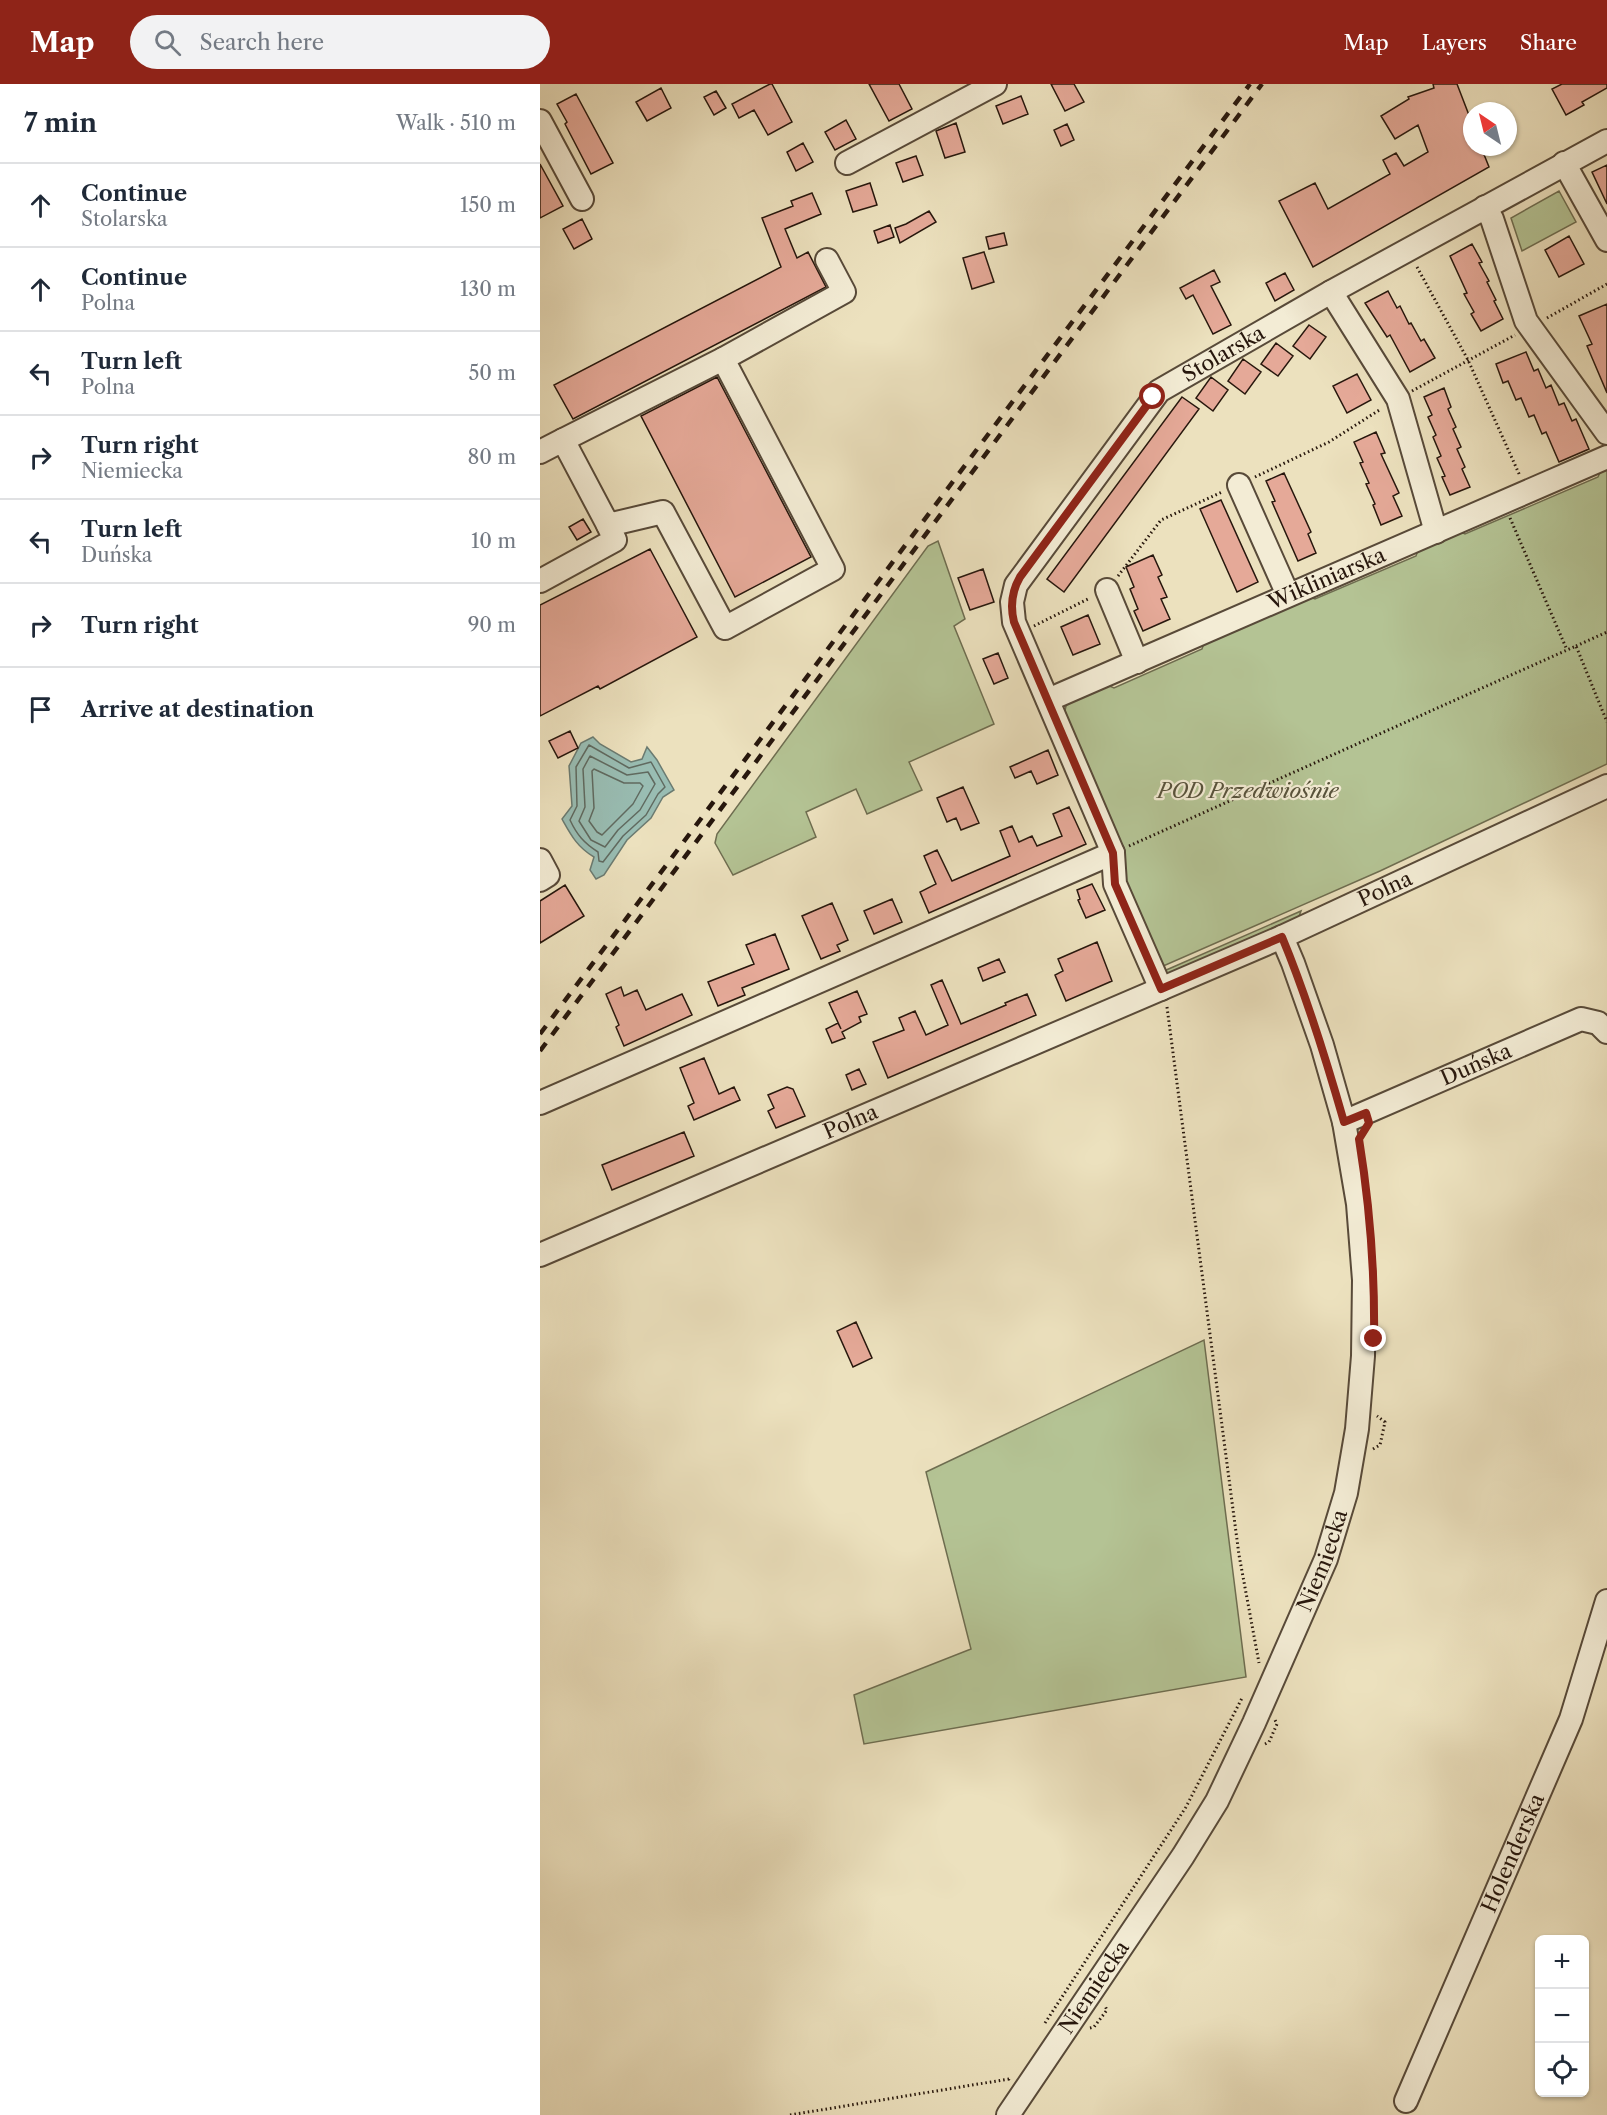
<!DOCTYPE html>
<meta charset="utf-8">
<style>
body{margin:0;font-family:"Libre Caslon Text",serif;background:#f2f2f3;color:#1f2937}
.controls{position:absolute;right:18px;bottom:18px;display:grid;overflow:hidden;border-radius:9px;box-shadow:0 2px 4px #0004}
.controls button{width:54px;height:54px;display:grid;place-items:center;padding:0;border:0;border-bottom:2px solid #e0e1e3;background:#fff;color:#1f2937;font:30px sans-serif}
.compass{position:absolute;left:923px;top:18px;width:54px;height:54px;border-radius:50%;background:#fff;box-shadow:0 2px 4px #0004;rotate:325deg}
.stop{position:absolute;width:18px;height:18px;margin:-14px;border:4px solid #8f2418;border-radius:50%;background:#fff}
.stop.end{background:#8f2418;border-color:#fff;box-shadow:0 2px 6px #0008}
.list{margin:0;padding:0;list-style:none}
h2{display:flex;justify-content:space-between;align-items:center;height:78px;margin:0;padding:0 24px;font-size:26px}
h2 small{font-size:20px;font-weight:400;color:#747a83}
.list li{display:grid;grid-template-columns:39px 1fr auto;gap:18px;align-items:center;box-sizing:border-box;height:84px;padding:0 24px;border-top:2px solid #e0e1e3}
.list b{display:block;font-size:22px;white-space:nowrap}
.list p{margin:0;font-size:20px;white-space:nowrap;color:#747a83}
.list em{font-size:20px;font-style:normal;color:#747a83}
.icon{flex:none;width:33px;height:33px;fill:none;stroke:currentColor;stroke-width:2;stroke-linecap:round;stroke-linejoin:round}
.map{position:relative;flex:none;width:1067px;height:2031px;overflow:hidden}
header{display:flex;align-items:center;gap:36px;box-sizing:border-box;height:84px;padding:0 30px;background:#8f2418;color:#fff}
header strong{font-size:28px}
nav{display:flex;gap:33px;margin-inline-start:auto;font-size:21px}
.search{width:420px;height:54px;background:#f2f2f3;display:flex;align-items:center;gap:15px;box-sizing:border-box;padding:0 21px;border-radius:33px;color:#747a83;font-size:22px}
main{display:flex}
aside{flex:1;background:#fff}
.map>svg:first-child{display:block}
.green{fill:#b4c394;stroke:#6e6d50;stroke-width:1.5}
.water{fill:#99bdb3;stroke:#6b7b71;stroke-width:1.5}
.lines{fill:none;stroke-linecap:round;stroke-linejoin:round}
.shore{stroke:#606a60;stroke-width:1.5}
.building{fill:#e5a998;stroke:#27170d;stroke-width:1.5}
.minor-casing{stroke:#584a39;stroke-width:26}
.path{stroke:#27170d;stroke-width:3;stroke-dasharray:1.5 3;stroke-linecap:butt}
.minor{stroke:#f3ecd5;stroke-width:22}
.rail{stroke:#27170d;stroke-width:4.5;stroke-dasharray:10 10;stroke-linecap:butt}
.route{stroke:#8f2418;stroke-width:8}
.labels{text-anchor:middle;stroke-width:4.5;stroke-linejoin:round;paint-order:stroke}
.street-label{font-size:21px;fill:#27170d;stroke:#f3ecd5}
.park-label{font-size:21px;font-style:italic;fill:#58533c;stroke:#f3ecd5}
</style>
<header>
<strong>Map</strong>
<div class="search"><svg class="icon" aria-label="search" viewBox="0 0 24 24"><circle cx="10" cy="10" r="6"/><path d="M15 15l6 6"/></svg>Search here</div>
<nav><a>Map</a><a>Layers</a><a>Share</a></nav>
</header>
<main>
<aside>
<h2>7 min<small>Walk · 510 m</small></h2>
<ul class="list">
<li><svg class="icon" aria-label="ahead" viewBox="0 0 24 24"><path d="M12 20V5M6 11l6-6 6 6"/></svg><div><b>Continue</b><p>Stolarska</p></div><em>150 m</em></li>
<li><svg class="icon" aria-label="ahead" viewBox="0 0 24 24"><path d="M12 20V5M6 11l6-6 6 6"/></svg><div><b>Continue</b><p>Polna</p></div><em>130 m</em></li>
<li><svg class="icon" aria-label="left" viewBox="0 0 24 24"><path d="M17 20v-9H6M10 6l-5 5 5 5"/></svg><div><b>Turn left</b><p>Polna</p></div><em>50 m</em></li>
<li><svg class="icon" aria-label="right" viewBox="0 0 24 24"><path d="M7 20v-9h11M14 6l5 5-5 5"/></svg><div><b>Turn right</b><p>Niemiecka</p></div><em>80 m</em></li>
<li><svg class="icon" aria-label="left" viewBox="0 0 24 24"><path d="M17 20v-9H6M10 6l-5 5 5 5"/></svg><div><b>Turn left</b><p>Duńska</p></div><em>10 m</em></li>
<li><svg class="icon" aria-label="right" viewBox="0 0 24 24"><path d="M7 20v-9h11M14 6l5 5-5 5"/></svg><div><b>Turn right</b></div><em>90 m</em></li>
<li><svg class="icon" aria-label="arrive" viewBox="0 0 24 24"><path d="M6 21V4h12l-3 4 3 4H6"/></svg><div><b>Arrive at destination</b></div></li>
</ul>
</aside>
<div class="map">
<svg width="1067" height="2031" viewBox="0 0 1067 2031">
<rect width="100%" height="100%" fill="#ece1be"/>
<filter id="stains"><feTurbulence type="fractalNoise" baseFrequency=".00333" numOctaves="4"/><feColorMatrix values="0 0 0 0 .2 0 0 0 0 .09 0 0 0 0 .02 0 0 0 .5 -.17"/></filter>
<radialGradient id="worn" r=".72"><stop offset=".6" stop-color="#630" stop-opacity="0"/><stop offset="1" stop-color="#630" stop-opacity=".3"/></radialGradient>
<path class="green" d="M1019 107 1036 138 982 167 971 134Z
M1067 381V680L840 787 621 883H617L524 631 526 622 529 617 565 600 574 604 662 565 665 556 767 512 775 515 876 472 879 463 917 446 925 450 1058 393 1062 384Z
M398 457 425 535 414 542 454 640 369 678 382 706 327 730 316 705 266 728 276 753 193 791 175 759 177 750 388 462Z
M761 827 758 835 630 891 624 887Z
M664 1256 706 1593 324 1660 314 1611 431 1565 386 1388Z"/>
<path class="water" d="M53 653 60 660 91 678 102 675 107 663 117 676 134 706 123 713 111 734 87 756 64 791 56 795 50 786 54 773C37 763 31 751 22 735L32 722 29 682 41 659Z"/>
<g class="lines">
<path class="shore" d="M49 661 89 684 111 678 125 703 118 710 106 731 83 752 63 778 59 777 58 768C44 759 37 751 30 736L37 722 36 683Z
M50 672 87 691 108 688 115 700 100 726 78 746 65 763 51 756 39 737 45 723 43 685Z
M54 685 84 699H100L103 702 93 720 62 751 57 748 49 737 54 724 52 687Z"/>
</g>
<path class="building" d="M230 0H232L252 38 228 51 214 26 199 34 192 20Z
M329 0H359L372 25 349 37Z
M511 0H534L544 18 525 27Z
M893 0H917L932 39V63H941L949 83 773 183 739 117 775 99 788 125 850 90 843 76 856 69 864 82 888 68 878 41 855 55 841 32 869 15 868 13 894 4Z
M1022 0H1067V4L1042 18 1044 21 1026 31 1012 5Z
M121 4 131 24 107 37 96 18Z
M176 7 186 24 174 31 164 13Z
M36 10 73 79 51 90 25 40 27 38 17 20Z
M481 12 488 30 463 40 456 22Z
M306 36 316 55 295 66 285 48Z
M416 39 425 68 405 74 396 47Z
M527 40 534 56 521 62 514 46Z
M263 59 273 78 256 87 247 68Z
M376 72 383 91 363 98 356 79Z
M0 80 23 122 0 134Z
M1067 81V120L1052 88Z
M330 99 337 121 313 128 306 107Z
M272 109 281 130 245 145 257 174 268 168 286 203 33 335 14 301 241 183 222 134 253 122 251 117Z
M389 127 396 138 360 159 355 144 366 140Z
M42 135 52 155 34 165 23 145Z
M350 141 354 153 338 159 334 147Z
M464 149 467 161 449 165 446 153Z
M1029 152 1044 180 1019 193 1005 166Z
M932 160 942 178 939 179 949 197 947 198 956 216 954 217 963 235 941 247 931 230 934 228 924 210 927 209 910 172Z
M444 168 454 198 432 205 423 174Z
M674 186 680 198 671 202 691 241 673 250 653 211 646 215 640 204Z
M745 189 754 206 735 217 726 199Z
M848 207 857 224 860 222 869 240 871 239 881 257 884 255 895 274 870 288 850 251 847 253 825 219Z
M1067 220V309L1047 262 1052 260 1039 232Z
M769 241 786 253 770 275 753 262Z
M736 259 753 272 738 292 721 280Z
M986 268 994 287 998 285 1006 304 1011 301 1019 321 1024 319 1032 337 1036 335 1049 365 1019 378 1006 348 1002 350 994 331 989 333 981 314 976 316 968 297 963 299 956 280Z
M703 275 721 288 705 310 688 297Z
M817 290 831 316 807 329 793 302Z
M177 293 271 473 195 513 101 332Z
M671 293 688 306 673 327 656 314Z
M904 304 911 323 908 325 916 343 913 345 921 363 917 365 925 383 922 385 930 403 910 411 902 393 905 392 897 374 901 372 893 353 896 351 888 333 892 331 884 313Z
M642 313 659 325 524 508 507 495Z
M836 348 845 369 841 370 859 409 853 412 862 432 841 441 833 421 835 420 826 400 829 399 820 379 823 378 814 358Z
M744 389 771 448 768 450 776 469 758 477 732 418 735 417 726 397Z
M681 416 718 498 697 508 660 425Z
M43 435 51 448 37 456 29 443Z
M110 465 157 553 60 605 58 602 0 632V521Z
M613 471 622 491 618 493 627 513 621 515 630 535 603 547 594 527 598 525 590 505 594 503 586 483Z
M443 485 454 518 430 526 418 494Z
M548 531 560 560 533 571 521 543Z
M458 569 468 594 454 600 443 575Z
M30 647 38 664 18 674 9 657Z
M508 666 518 691 497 700 491 687 475 694 470 683Z
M423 703 439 739 421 746 416 734 407 738 397 714Z
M529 723 546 760 389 829 380 808 396 800 384 772 397 766 412 797 470 772 460 747 472 742 479 758 492 752 497 762 522 752 513 730Z
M552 800 565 826 546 834 538 816 540 815 537 806Z
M25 801 44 832 0 859V817Z
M352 815 362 838 334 850 324 827Z
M292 819 308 856 297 861 300 867 281 875 262 832Z
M235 850 249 885 202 904 205 911 178 922 168 898 214 880 206 861Z
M557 858 572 897 526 917 515 891 523 887 518 875Z
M459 875 465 888 443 897 438 884Z
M402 896 421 940 466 921 465 919 487 910 496 931 348 994 333 958 364 946 359 934 375 927 386 951 408 941 391 901Z
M81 903 84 912 97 906 106 926 142 910 152 931 84 962 76 943 79 941 66 910Z
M317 907 327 930 319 933 321 938 302 948 305 954 292 959 286 945 298 939 301 945 289 919Z
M164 974 179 1010 194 1003 200 1016 154 1036 148 1022 154 1019 140 984Z
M319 985 326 1000 312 1006 306 991Z
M247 1003 253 1005 265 1032 236 1044 228 1027 234 1024 228 1011Z
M144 1048 154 1072 72 1106 62 1081Z
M316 1238 332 1274 313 1283 297 1247Z"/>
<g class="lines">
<g class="minor-casing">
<g id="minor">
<path d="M0 37 42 115"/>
<path d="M307 79 455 0"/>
<path d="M1024 79 1067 156"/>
<path d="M945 123 952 135 986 237 1067 349"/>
<path d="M791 208 858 315 896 448"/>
<path d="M23 356 183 275"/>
<path d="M0 368 23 356 68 441 123 428 185 544 293 485 183 275 304 208 287 176"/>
<path d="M699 401 748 511"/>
<path d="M0 497 75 456 68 441"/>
<path d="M567 506 597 578"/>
<path id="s1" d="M508 616 1067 373"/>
<path d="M0 776 8 791 0 796"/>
<path id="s2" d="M621 905 575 800 573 769 474 538 472 518 476 501 619 307 791 208 1067 57"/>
<path d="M0 1019 573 769"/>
<path id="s3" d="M804 1038 1041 935 1058 939 1067 948"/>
<path id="s4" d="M0 1171 742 853 1067 702"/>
<path id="s5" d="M866 2017 1031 1635 1067 1517"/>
<path id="s6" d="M468 2031 643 1772 677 1717 714 1639 786 1475 806 1409 817 1345 823 1272 824 1196 818 1120 804 1038 782 961 753 879 742 853"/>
</g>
</g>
<path class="path" d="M877 183 928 276 980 392
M1007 234 1067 200
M872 307 975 251
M715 393 789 358 841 325
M970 434 1027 566
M578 492 621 436 682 408
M494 542 550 514
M1036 562 1067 548
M589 762 1036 562 1067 638
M627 923 699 1471 719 1579
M833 1365 840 1361 845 1338 837 1332
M725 1660 729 1658 737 1640 735 1636
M505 1939 646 1723 702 1614
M550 1944 554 1943 567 1926 565 1922
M250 2031 469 1995 470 1993"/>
<use href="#minor" class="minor"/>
<path class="rail" d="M0 950 710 0
M0 967 722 0"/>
</g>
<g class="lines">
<path class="route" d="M613 313 480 493C472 507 470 522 474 538L573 769 575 800 621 905 742 853C767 913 786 975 804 1038L826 1029 829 1039 819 1055C830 1123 835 1186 834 1255"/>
</g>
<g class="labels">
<g class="street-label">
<text dy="7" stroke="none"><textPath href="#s2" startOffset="750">Stolarska</textPath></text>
<text dy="7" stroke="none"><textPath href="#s1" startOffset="304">Wikliniarska</textPath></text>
<text dy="7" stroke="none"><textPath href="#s4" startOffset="921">Polna</textPath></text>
<text dy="7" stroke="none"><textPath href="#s3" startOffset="144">Duńska</textPath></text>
<text dy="7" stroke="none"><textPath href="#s4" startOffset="338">Polna</textPath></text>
<text dy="7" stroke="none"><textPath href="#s6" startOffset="640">Niemiecka</textPath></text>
<text dy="7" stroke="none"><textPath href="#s5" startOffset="270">Holenderska</textPath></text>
<text dy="7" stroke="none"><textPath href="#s6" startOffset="154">Niemiecka</textPath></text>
</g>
<g class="park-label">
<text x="708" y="714">POD Przedwiośnie</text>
</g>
</g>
<rect width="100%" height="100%" filter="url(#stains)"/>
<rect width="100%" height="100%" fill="url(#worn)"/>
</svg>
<div class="controls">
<button>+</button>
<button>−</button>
<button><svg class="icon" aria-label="locate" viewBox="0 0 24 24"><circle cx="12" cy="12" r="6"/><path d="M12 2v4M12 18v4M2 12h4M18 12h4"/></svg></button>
</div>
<svg class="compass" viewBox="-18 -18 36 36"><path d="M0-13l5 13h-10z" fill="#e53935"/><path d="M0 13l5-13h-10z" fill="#747a83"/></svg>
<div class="stop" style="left:613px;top:313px"></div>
<div class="stop end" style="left:834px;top:1255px"></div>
</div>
</main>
